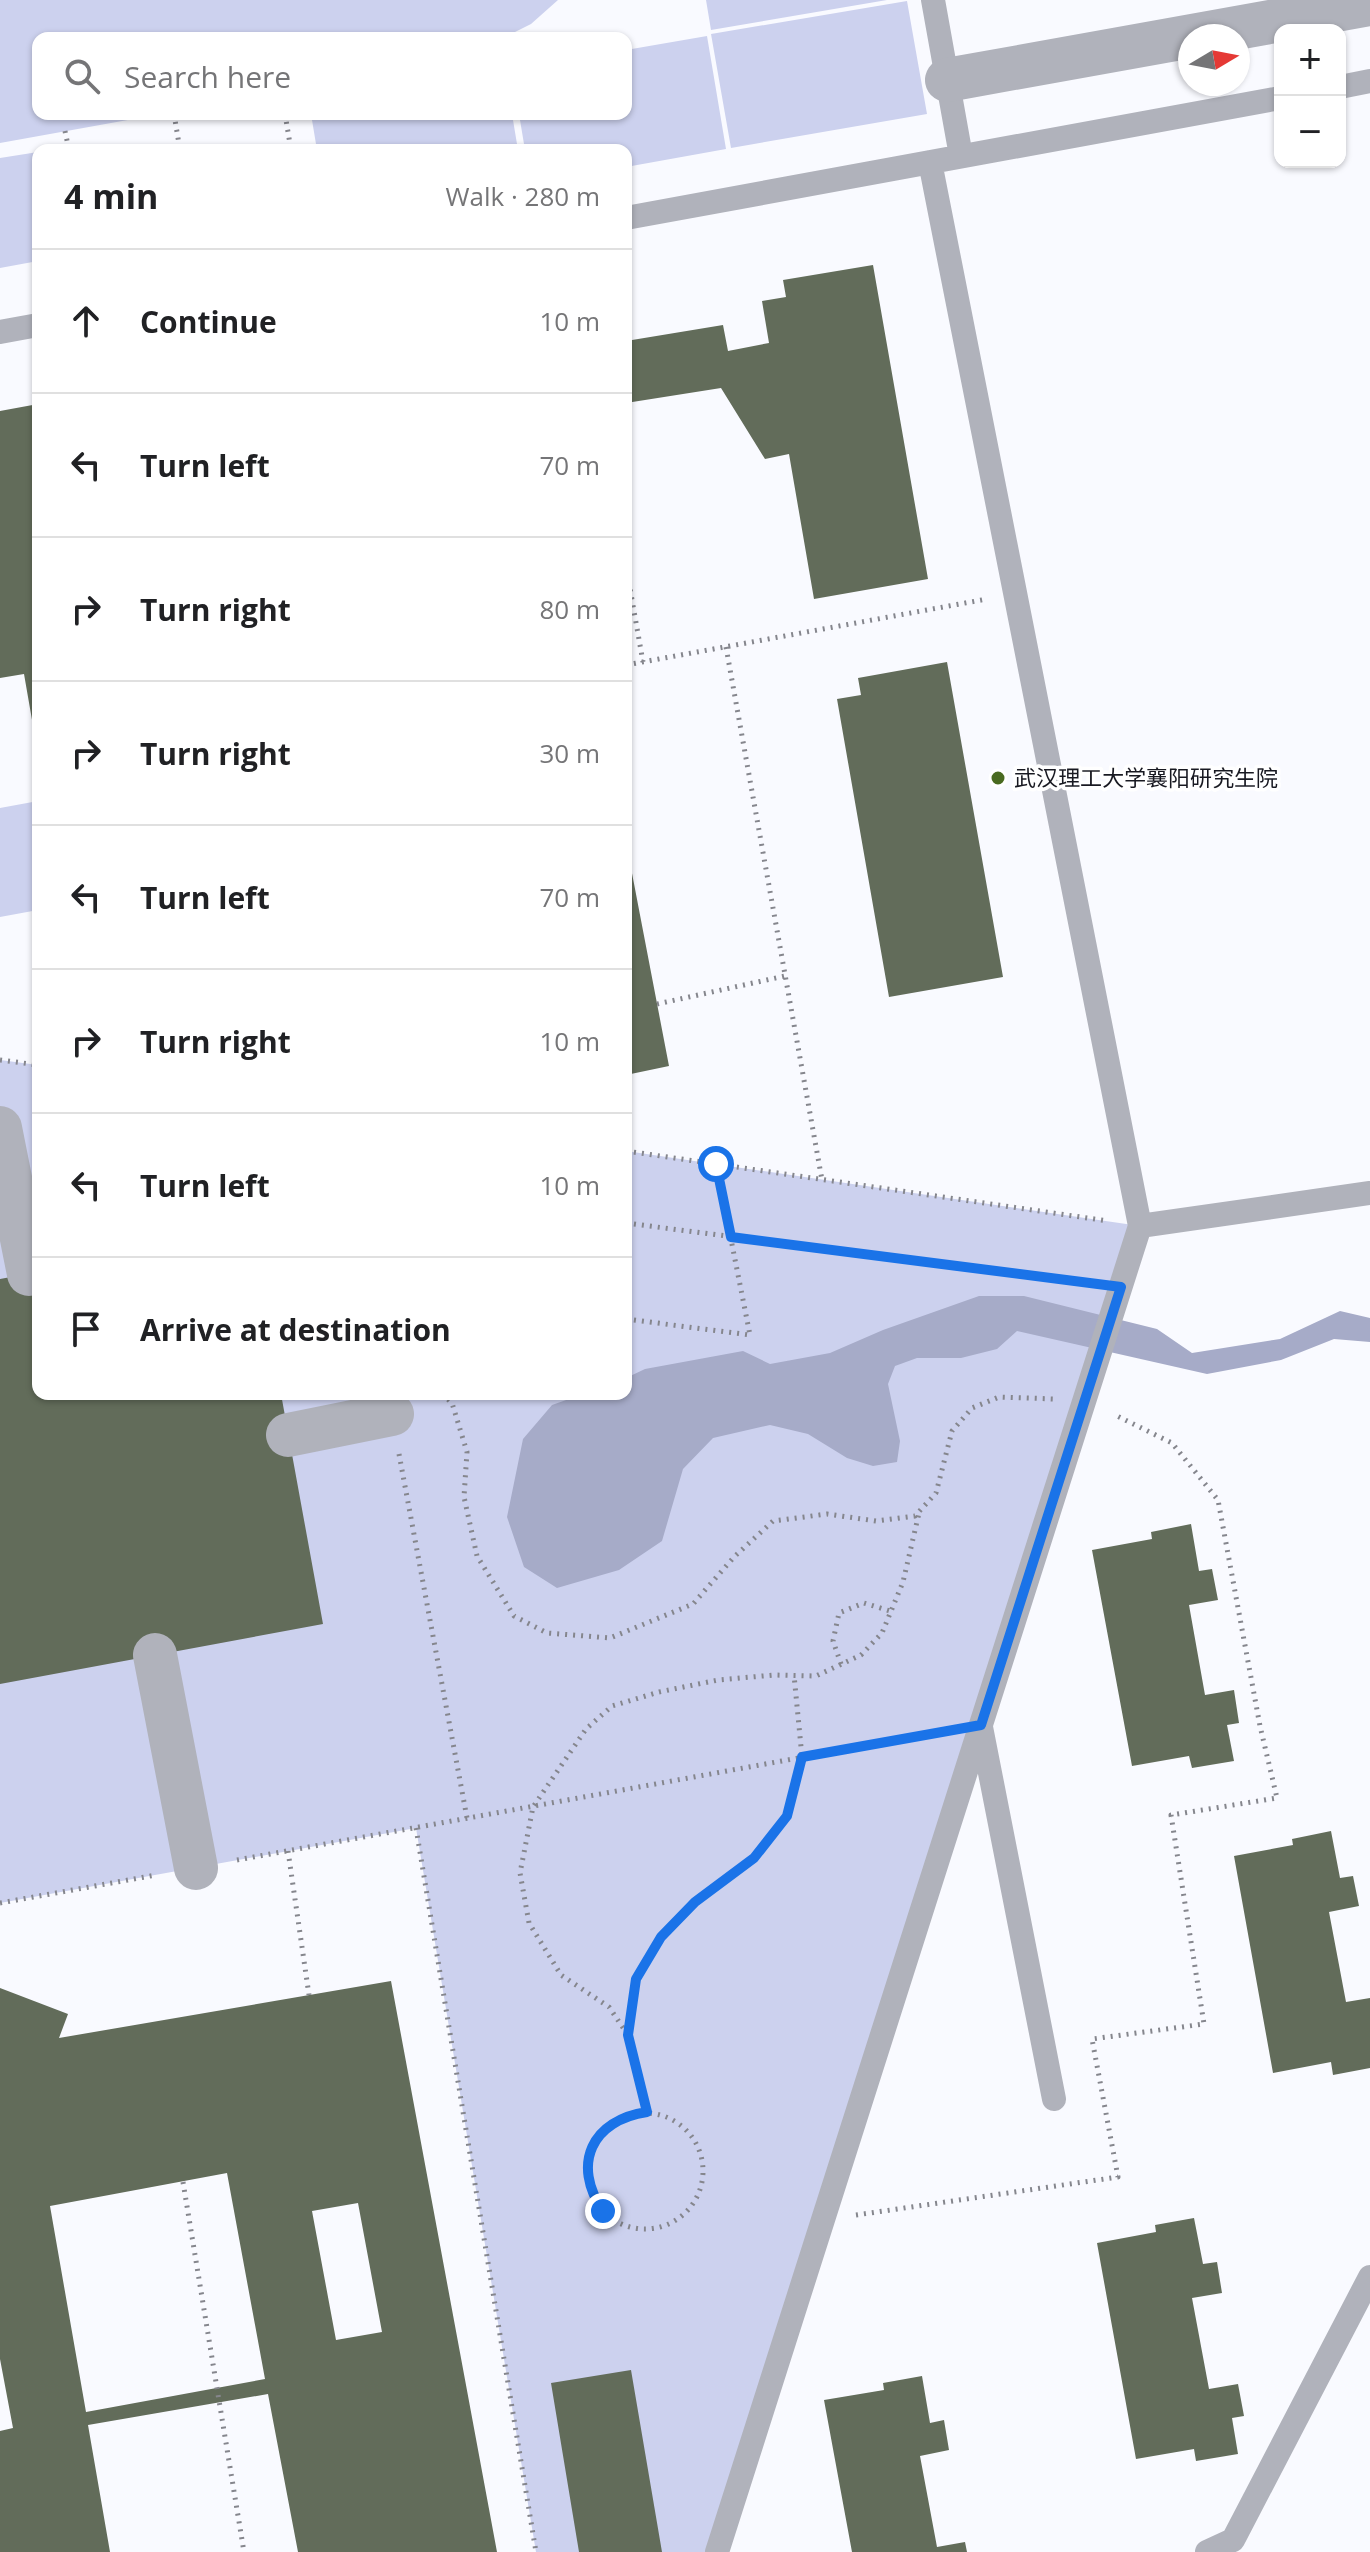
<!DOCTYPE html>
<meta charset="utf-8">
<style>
body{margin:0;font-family:"Open Sans","Noto Sans SC",sans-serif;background:#f2f2f2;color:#202124}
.controls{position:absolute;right:24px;top:24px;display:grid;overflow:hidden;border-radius:16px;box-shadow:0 2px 6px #0004}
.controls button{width:72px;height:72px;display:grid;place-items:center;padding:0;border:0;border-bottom:2px solid #e0e0e0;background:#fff;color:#202124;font:40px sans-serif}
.compass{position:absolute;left:1178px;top:24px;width:72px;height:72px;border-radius:50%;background:#fff;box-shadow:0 2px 6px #0004;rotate:80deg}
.stop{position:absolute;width:24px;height:24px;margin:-18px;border:6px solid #1a73e8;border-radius:50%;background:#fff}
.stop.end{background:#1a73e8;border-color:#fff;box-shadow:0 2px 8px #0008}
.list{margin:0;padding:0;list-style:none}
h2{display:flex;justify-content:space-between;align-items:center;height:104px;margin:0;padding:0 32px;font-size:34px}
h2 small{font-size:26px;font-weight:400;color:#757577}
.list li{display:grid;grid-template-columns:52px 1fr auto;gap:24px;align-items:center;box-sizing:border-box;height:144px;padding:0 32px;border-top:2px solid #e0e0e0}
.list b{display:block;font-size:30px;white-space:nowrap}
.list em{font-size:26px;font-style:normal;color:#757577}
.icon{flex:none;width:44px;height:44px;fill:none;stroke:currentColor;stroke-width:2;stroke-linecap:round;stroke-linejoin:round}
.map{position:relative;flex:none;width:1370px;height:2552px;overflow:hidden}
.search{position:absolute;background:#fff;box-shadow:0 2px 6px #0004;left:32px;top:32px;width:600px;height:88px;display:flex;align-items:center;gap:20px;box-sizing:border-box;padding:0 28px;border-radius:16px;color:#757577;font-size:30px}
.panel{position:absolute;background:#fff;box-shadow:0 2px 6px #0004;left:32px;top:144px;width:600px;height:1256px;border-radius:16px}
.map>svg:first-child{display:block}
.green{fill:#ccd1ee}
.water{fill:#a6abc8}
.building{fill:#626c5a;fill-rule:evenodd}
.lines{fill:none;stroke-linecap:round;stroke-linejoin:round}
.path{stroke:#85868d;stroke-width:5;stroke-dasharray:2 6;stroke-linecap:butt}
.lane{stroke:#b0b2bb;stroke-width:24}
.street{stroke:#b0b2bb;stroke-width:44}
.route{stroke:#1a73e8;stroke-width:10}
.poi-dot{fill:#496a20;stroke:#fff;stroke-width:3}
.labels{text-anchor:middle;stroke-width:7;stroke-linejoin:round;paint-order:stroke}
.poi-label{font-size:22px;fill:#181921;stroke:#fff;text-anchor:start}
</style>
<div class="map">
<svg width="1370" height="2552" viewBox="0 0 1370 2552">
<rect width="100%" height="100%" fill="#f9faff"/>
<path class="green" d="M0 0H558L531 24 503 38H38V114H161L0 143Z
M706 0H887L711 30Z
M907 1 927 114 731 148 711 34Z
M707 36 726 149 626 167V150H525L519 114H626V50Z
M311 114H512L518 150H317Z
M38 152V261L0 268V158Z
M38 801V910L0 917V808Z
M0 1060 38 1065V1394H626V1151L1140 1226 717 2552H536L416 1828 0 1903Z"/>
<path class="water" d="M979 1296H1024L1157 1329 1192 1353 1280 1339 1340 1311 1370 1318V1342L1334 1339 1281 1360 1207 1374 1017 1331 997 1349 961 1358H917L895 1366 888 1384 900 1441 897 1462 873 1466 847 1458 808 1434 770 1425 713 1438 683 1469 662 1541 619 1570 557 1588 524 1567 507 1517 523 1439 552 1405 583 1394H626V1378L645 1369 743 1351 770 1364 830 1353 883 1330Z"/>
<path class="building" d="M873 265 928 579 814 599 789 454 765 459 721 388 626 403V341L723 325 728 351 769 343 762 301 786 297 783 280Z
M38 404V736L35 737 24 674 0 678V411Z
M947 662 1003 977 889 997 837 699 861 695 858 678Z
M626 842 669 1066 626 1075Z
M38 1272V1394H281L323 1624 0 1684V1279Z
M1191 1524 1199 1571 1212 1569 1218 1600 1189 1605 1205 1695 1234 1690 1239 1723 1227 1725 1234 1761 1192 1768 1189 1756 1132 1766 1092 1550 1152 1539 1151 1532Z
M1331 1831 1340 1878 1353 1876 1359 1906 1329 1912 1346 2002 1370 1998V2068L1333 2075 1331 2062 1273 2073 1234 1856 1293 1845 1292 1839Z
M391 1981 497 2552H298L268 2394 88 2425 110 2552H0V2431L13 2428 0 2359V1988L68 2014 59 2038ZM227 2173 265 2379 86 2412 50 2206ZM358 2203 382 2332 336 2340 312 2211Z
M1194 2218 1203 2264 1217 2262 1222 2293 1192 2298 1209 2389 1238 2384 1244 2416 1232 2418 1238 2454 1196 2461 1194 2449 1136 2459 1097 2243 1156 2232 1155 2225Z
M631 2370 662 2552H579L551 2383Z
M922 2376 930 2423 944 2420 949 2450 920 2456 937 2547 965 2542 967 2552H852L824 2400 884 2390 883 2383Z"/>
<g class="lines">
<path class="path" d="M174 114 180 150
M285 114 291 150
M65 131 69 150
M626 566 643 662
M726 647 822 1180
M626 665 987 599
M657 1004 785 976
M0 1060 38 1065
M626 1151 1108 1221
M626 1223 1089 1283
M626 1319 750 1335 716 1164
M442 1394 452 1403 467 1452 464 1497 477 1556 514 1616 547 1633 610 1638 693 1604 734 1557 773 1521 827 1514 876 1521 915 1516 936 1493 952 1431 972 1408 999 1397 1054 1399
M399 1454 467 1818
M841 1664 833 1641 839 1613 864 1603 890 1611
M416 1828 536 2552
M288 1851 309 1995
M237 1860 947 1731
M0 1903 156 1875
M628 2034 636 1979 661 1937 695 1902 754 1858 787 1816 802 1757 794 1675
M647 2112 628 2035 609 2007 561 1975 529 1923 520 1873 533 1807 586 1729 612 1706 659 1692 718 1680 774 1675 816 1676 861 1655 882 1633 903 1582 919 1513
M587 2171a58 58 0 1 1 116 0a58 58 0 1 1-116 0Z
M183 2182 244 2552
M856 2215 1118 2177 1092 2039 1204 2024 1171 1815 1277 1798 1260 1726 1218 1500 1172 1443 1113 1414"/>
<path class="lane" d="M933 0 961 156
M1340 87 1370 81
M626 218 1280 98
M0 332 38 325
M1140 1226 1370 1193
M981 1727 1054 2099
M717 2552 1140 1226 930 162
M1207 2552 1233 2540 1370 2277"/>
<path class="street" d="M947 80 1370 4
M0 1128 29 1274
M288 1435 392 1414
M155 1655 196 1868"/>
</g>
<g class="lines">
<path class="route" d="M603 2211C571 2164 592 2120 647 2112L628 2035 636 1979 661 1937 695 1902 754 1858 787 1816 802 1757 981 1725 1121 1287 731 1237 716 1164"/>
</g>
<circle class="poi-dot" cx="998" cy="778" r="8"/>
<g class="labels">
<g class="poi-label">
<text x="1014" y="786">武汉理工大学襄阳研究生院</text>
</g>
</g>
</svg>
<div class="controls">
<button>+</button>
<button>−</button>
</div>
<svg class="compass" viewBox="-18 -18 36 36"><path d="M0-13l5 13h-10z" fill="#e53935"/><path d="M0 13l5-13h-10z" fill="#757577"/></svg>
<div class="stop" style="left:716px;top:1164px"></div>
<div class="stop end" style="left:603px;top:2211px"></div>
<div class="search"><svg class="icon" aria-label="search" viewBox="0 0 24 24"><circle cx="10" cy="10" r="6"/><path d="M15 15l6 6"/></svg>Search here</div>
<section class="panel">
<h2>4 min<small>Walk · 280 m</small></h2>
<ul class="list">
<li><svg class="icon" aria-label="ahead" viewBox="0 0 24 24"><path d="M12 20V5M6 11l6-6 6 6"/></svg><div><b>Continue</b></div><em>10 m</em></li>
<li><svg class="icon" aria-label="left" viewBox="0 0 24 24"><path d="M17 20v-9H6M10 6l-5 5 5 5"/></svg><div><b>Turn left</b></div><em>70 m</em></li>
<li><svg class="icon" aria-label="right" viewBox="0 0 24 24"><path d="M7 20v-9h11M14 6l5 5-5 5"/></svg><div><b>Turn right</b></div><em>80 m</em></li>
<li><svg class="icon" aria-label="right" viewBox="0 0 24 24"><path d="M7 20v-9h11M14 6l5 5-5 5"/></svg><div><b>Turn right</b></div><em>30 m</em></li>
<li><svg class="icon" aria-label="left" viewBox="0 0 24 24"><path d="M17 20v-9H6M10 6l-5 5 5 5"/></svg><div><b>Turn left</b></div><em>70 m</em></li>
<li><svg class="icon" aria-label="right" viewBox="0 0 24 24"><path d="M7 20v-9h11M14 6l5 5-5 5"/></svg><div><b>Turn right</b></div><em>10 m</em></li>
<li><svg class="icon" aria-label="left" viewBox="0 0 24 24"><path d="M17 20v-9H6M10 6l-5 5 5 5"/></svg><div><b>Turn left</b></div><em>10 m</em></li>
<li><svg class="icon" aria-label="arrive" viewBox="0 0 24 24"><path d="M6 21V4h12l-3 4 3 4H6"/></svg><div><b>Arrive at destination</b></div></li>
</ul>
</section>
</div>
